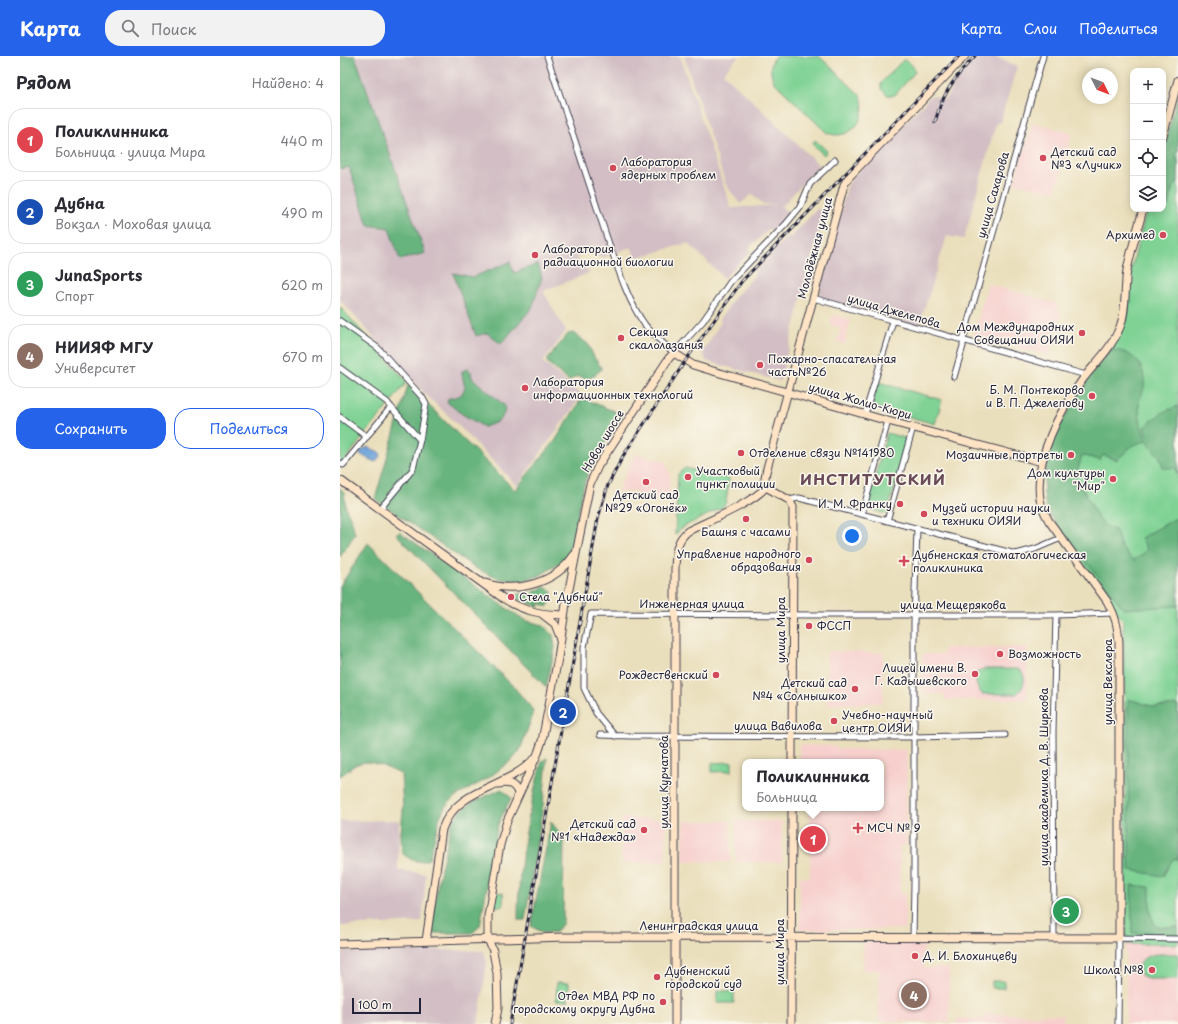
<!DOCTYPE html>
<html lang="ru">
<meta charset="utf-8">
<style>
body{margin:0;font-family:"Playpen Sans",sans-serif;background:#f2f2f3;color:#2b2b33}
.controls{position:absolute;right:12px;top:12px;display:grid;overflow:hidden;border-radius:8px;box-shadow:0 2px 10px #0003}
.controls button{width:36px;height:36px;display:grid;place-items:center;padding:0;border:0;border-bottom:1px solid #e1e1e2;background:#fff;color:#2b2b33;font:20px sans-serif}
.compass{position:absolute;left:742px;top:12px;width:36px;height:36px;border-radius:50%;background:#fff;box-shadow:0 2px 10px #0003;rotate:132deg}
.scale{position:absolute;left:12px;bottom:10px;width:69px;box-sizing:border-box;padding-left:4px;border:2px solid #22223b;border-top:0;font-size:11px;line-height:14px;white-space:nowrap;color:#22223b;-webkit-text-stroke:3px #fbf7ec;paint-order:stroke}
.you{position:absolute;left:512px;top:480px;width:14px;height:14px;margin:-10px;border:3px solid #fff;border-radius:50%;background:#1a73e8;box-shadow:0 0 0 6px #1a73e833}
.badge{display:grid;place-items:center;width:26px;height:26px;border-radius:50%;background:#2563eb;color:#fff;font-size:13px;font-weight:700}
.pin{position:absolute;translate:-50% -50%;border:2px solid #fff;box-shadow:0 1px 4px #0006}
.popup{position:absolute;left:402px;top:703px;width:142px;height:52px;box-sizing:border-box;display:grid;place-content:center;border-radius:8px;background:#fff;filter:drop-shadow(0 1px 3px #0005);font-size:13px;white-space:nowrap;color:#7c7c81}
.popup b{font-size:15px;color:#2b2b33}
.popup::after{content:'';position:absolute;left:50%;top:100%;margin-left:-8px;border:8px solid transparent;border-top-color:#fff}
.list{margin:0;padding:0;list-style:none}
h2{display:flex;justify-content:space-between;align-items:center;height:52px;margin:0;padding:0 16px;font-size:17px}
h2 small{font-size:13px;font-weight:400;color:#7c7c81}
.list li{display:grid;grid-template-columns:26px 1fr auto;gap:12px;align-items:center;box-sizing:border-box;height:64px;margin:0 8px 8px;padding:0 8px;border:1px solid #e1e1e2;border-radius:16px}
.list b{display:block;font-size:15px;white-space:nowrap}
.list p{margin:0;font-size:13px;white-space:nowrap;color:#7c7c81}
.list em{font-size:13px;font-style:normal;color:#7c7c81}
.actions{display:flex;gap:8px;padding:12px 16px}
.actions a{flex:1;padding:9px 0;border:1px solid #2563eb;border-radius:16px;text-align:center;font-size:14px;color:#2563eb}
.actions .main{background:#2563eb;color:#fff}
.icon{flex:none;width:22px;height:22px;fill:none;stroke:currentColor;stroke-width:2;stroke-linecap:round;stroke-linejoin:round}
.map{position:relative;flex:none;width:838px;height:968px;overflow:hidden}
header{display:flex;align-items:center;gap:24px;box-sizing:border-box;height:56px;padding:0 20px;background:#2563eb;color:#fff}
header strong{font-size:19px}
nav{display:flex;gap:22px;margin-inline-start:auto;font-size:14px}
.search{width:280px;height:36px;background:#f2f2f3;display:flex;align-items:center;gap:10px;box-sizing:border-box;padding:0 14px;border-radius:16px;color:#7c7c81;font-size:15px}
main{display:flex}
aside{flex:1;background:#fff}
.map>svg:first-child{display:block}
.built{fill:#f7d0ce}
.industrial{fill:#d2bec4}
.green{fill:#7fd294;stroke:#507a68}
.forest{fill:#67b47e;stroke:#446b5c}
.water{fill:#6da3da;stroke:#48628a}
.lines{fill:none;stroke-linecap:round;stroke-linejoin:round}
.street-casing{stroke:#403e4e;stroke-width:7}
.secondary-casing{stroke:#403e4e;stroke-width:9}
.street{stroke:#fff;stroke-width:5}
.secondary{stroke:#fee4c5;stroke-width:7}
.rail-casing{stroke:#22223b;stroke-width:3}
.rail{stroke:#fbf7ec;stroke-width:1.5;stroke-dasharray:4.5;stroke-linecap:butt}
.poi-dot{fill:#d1495b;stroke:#fbf7ec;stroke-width:1.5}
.labels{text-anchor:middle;stroke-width:3;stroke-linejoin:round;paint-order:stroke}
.poi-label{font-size:11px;fill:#22223b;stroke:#fbf7ec;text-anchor:start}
.street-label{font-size:11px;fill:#22223b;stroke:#fbf7ec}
.district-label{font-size:15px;font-weight:bold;letter-spacing:1px;fill:#6a4b58;stroke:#fbf7ec}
</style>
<header>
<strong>Карта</strong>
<div class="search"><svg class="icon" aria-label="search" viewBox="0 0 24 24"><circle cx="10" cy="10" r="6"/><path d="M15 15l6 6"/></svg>Поиск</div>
<nav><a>Карта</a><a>Слои</a><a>Поделиться</a></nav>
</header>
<main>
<aside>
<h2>Рядом<small>Найдено: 4</small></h2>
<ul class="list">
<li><span class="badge" style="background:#e0444e">1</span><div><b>Поликлинника</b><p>Больница · улица Мира</p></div><em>440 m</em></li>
<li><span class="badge" style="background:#1a4fb4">2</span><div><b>Дубна</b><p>Вокзал · Моховая улица</p></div><em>490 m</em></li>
<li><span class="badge" style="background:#2e9e5b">3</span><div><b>JunaSports</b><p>Спорт</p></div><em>620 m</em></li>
<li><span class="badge" style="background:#8d6e63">4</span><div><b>НИИЯФ МГУ</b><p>Университет</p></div><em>670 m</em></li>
</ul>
<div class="actions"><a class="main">Сохранить</a><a>Поделиться</a></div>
</aside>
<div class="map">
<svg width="838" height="968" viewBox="0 0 838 968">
<rect width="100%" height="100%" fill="#fbf7ec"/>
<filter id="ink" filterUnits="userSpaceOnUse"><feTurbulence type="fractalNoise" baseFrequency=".025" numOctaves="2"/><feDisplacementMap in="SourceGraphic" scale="8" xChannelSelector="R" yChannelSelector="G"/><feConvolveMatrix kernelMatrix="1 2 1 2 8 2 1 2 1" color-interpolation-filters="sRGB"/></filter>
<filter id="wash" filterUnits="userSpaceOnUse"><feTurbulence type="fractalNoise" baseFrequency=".012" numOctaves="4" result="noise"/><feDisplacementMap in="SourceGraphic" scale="16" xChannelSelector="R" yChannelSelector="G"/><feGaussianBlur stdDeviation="0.9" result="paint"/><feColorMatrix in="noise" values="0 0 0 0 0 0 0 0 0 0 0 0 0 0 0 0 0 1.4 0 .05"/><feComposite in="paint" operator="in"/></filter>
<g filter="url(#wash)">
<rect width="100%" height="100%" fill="#eadfbc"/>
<path class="built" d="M693 66 732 77 715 136 674 127Z
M648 228 715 247 721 258 709 299 633 280Z
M493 259 511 264 504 288 497 286 501 272 490 269Z
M295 398 325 405 330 418V443H297V435L277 436Z
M687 591V643L605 644 604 638H583L582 598H603L604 592Z
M487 595 543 597V647L487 648Z
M460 689 496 690V693L567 694 566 789H560V838H565V873L460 874V821H470V752H541V706H461V704L459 703Z
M282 762 326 763 325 806 282 807Z
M344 765H390L391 806 343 805Z
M396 765H442V806H396Z
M583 884 584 912H609V966L539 965V914H523V886Z
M786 888H838V968H786Z
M645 958 723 959V968H616V963H645Z"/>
<path class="industrial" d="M0 0H340L391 152 438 149 423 148 412 138 400 148 386 129 344 0H399L383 17 479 109 443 149H440L448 157 431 175 429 173 409 192 411 195 384 222 348 187 296 202 291 191 262 202 252 196 236 201 249 217 203 235 226 275 203 306 242 339 177 430 113 364 84 337 0 244Z
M639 0H653L677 10 660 67H656L624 183 607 180 579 270 482 243 479 238 507 131 512 122 592 39 605 44 617 23Z
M477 153 484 155 440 325 366 305 363 296 381 266 380 263 394 242 415 219 414 216 448 180 451 181Z
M59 764 58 814 86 818 82 866 0 870V765Z
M104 894 144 895 147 907 138 968H0V895Z"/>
<path class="green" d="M435 0H479L521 40C527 58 517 79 496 79 494 79 490 78 487 77L434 26C430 16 429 9 435 0Z
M563 4C568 4 574 10 575 15L574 17 555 39C548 41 546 38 541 33V27Z
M838 38V888H786L785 668 783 565 708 454 705 445 704 434 705 420 712 391 716 377 744 329 779 281 787 262 791 214 807 153H823V94Z
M475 84 487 95 484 99 472 88Z
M0 251 67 326 0 410Z
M538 326 602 344 595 368 531 350Z
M547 377 568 383 547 458 526 452Z
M345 412 389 422 386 446 383 451 343 471 335 479 338 418Z
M644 613H678C688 618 685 633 676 638H642C636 631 635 626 636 617Z
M392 706V715L372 716V707Z
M156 836 163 837V850H154Z
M838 898V923H808L801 919 798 911C805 894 822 899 838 898Z
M652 925H664V932H652Z
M217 926 229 927 228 945 216 944Z
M377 935H394V947H377Z"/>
<path class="forest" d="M0 0H15L85 197 60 204 49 172 28 169 9 111 0 113Z
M838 38V94L835 99 838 105V125L832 133 829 149 823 150V94Z
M170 206 174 217 198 208 202 221 192 252 161 288 147 277 136 280 113 217 133 221Z
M233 277 248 288 254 301 261 311V314L249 323C241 322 237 317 230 325L227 324 207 306V304L228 278Z
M773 294C794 295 806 310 804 331 803 338 799 343 799 349 799 362 802 373 806 385L793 389 777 404 763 399 760 404 742 399 734 428 743 433 758 462 764 469 776 475 781 491 793 504 801 500 807 493 801 482 838 461V550L784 553C768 533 752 513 736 493 726 480 708 461 705 445 701 428 709 392 717 376 720 368 725 360 730 353 742 333 755 308 773 294Z
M128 313 131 316 132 322 165 350C165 364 156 367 144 371L122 358 107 346 109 342H113L121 339 125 332 122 319V315Z
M68 329 175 434 215 385 242 342 283 359C270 380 254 400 246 423 239 444 236 468 232 490L228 499 220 507 199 520 181 525 159 523 137 513 35 443Z
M838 350V420L835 412H823L820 401 810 391 804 371 823 356Z
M0 432 4 436 6 453 12 465 15 478 0 501Z
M60 476 172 556 187 565 203 569 213 579 215 592 206 631 56 478Z
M28 487 173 630 193 654 192 661 180 694 174 702 150 721 113 742 105 751 100 761 89 803C80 808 69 804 62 797L61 777 63 753 61 718C48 713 30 701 15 709 10 712 5 717 0 720V530Z
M204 531 212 535 210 547 207 551 200 547 199 551 176 542 177 538H185L192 541 193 536Z
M788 643 815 651 838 649V803H833L823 820 789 814Z
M207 702 203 749 185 864H178C178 810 188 756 202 705Z
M162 733 171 742 158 768 140 870 132 877H94L91 871 98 827 111 768 120 756 131 747Z
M211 766 224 782 223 867 216 876 203 877 191 870Z
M791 829 810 831V857L816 871H838V881L792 877Z"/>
<path class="water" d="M28 391 39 396 41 399 35 406 25 401 20 398V395Z"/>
</g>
<g filter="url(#ink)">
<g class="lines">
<g class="street-casing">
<path id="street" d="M207 0 270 191
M273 198C281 222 290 248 305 269 313 279 324 288 334 297L363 265 391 225 446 168 460 151 470 128 495 104
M473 242 746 319
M0 265 38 292 82 341 86 348 80 384
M0 312 47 346 51 351
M614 321 623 290V284L703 0
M525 358 553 265
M0 361 27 381
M0 407 3 409 4 408 51 351 80 384 73 413 40 453
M449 444 459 442 676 498 695 493 721 482
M522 458 548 365
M547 465 573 371
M260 679 291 680 574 681 665 679
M275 680 256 657 244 632V591L251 558 491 559H716L774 557
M573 882 574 827V566L577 473
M714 883 713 675 716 559
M778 968 779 882 838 883"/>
</g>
<g class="secondary-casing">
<path id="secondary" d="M823 80 838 24
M0 424 164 543C186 556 200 558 224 559
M426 431 424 428 426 416 504 129 508 122 625 0
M426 431 449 444 453 451 452 706
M145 527C176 538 216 527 234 499
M202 558 215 568 220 581
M158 728C168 726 174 727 178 737L177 742
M86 885 102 773C117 731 166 733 193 704
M0 888 225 881 779 882V587C778 570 775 559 767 545L709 465C705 458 701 451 700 443 694 402 720 354 743 323 756 306 772 292 780 271 787 253 784 233 787 214 791 194 798 173 803 153
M155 968 158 952 157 917 153 895 148 883V860L160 789 167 765 198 697 202 685 218 602 226 548 250 428 258 410 329 302 334 297 353 309 366 313 548 365 702 406
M335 968V513C336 497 335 486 348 475 370 464 411 448 426 431
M451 968 452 752"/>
</g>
<use href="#street" class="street"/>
<use href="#secondary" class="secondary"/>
<g class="rail-casing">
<path id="rail" d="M595 66C603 36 615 21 635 0
M170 968 258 462 268 429 283 400 346 304 402 225 619 0"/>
</g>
<use href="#rail" class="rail"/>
</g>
</g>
<g class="poi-dot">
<circle cx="703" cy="102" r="4"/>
<circle cx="273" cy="112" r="4"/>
<circle cx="823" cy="179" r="4"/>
<circle cx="195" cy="199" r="4"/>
<circle cx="742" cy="277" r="4"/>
<circle cx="281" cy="282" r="4"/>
<circle cx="420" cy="309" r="4"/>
<circle cx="185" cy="332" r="4"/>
<circle cx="752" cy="340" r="4"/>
<circle cx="401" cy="397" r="4"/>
<circle cx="731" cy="399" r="4"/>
<circle cx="348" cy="421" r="4"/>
<circle cx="773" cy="423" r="4"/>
<circle cx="306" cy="426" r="4"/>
<circle cx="560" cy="448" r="4"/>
<circle cx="584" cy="458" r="4"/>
<circle cx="406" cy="463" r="4"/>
<circle cx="469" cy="504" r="4"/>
<path d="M562 499h4v4h4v4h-4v4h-4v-4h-4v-4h4z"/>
<circle cx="171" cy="541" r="4"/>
<circle cx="469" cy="570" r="4"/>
<circle cx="660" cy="598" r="4"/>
<circle cx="635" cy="618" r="4"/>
<circle cx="376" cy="619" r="4"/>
<circle cx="515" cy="633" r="4"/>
<circle cx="494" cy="665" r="4"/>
<path d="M516 766h4v4h4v4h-4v4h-4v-4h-4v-4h4z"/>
<circle cx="304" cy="774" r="4"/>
<circle cx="575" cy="900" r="4"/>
<circle cx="812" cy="914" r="4"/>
<circle cx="317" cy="921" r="4"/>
<circle cx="323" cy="946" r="4"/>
</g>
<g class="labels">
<g class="poi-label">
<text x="711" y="100">Детский сад<tspan x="711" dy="13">№3 «Лучик»</tspan></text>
<text x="281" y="110">Лаборатория<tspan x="281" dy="13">ядерных проблем</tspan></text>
<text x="815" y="183" text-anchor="end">Архимед</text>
<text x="203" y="197">Лаборатория<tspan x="203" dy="13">радиационной биологии</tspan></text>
<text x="734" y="275" text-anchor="end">Дом Международних<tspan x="734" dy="13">Совещании ОИЯИ</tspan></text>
<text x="289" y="280">Секция<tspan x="289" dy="13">скалолазания</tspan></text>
<text x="428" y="307">Пожарно-спасательная<tspan x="428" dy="13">часть№26</tspan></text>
<text x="193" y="330">Лаборатория<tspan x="193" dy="13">информационных технологий</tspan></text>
<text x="744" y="338" text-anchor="end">Б. М. Понтекорво<tspan x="744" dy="13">и В. П. Джелепову</tspan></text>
<text x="409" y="401">Отделение связи №141980</text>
<text x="723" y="403" text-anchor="end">Мозаичные портреты</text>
<text x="356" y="419">Участковый<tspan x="356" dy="13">пункт полиции</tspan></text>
<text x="765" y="421" text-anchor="end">Дом культуры<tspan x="765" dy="13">"Мир"</tspan></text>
<text x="306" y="443" text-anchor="middle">Детский сад<tspan x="306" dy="13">№29 «Огонёк»</tspan></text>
<text x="552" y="452" text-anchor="end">И. М. Франку</text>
<text x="592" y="456">Музей истории науки<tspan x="592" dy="13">и техники ОИЯИ</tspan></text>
<text x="406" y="480" text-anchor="middle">Башня с часами</text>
<text x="461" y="502" text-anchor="end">Управление народного<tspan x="461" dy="13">образования</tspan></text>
<text x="573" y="503">Дубненская стоматологическая<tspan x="573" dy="13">поликлиника</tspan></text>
<text x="179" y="545">Стела "Дубний"</text>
<text x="477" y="574">ФССП</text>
<text x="668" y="602">Возможность</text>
<text x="627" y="616" text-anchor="end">Лицей имени В.<tspan x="627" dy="13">Г. Кадышевского</tspan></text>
<text x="368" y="623" text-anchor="end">Рождественский</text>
<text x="507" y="631" text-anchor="end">Детский сад<tspan x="507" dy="13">№4 «Солнышко»</tspan></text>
<text x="502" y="663">Учебно-научный<tspan x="502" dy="13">центр ОИЯИ</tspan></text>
<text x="296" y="772" text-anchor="end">Детский сад<tspan x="296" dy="13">№1 «Надежда»</tspan></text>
<text x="527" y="776">МСЧ № 9</text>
<text x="583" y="904">Д. И. Блохинцеву</text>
<text x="804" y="918" text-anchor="end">Школа №8</text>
<text x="325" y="919">Дубненский<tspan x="325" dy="13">городской суд</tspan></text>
<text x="315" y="944" text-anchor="end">Отдел МВД РФ по<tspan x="315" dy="13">городскому округу Дубна</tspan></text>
</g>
<g class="street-label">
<text transform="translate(653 139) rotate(-74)" y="4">улица Сахарова</text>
<text transform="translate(475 192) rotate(-75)" y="4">Молодёжная улица</text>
<text transform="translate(554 255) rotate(16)" y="4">улица Джелепова</text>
<text transform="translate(520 345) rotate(16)" y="4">улица Жолио-Кюри</text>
<text transform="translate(263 385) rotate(-59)" y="4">Новое шоссе</text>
<text x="352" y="552">Инженерная улица</text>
<text x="613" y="553">улица Мещерякова</text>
<text transform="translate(441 574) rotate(-90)" y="4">улица Мира</text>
<text transform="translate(768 626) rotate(-90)" y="4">улица Векслера</text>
<text x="438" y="674">улица Вавилова</text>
<text transform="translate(704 721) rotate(-90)" y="4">улица академика Д. В. Ширкова</text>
<text transform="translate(324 726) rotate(-90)" y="4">улица Курчатова</text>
<text x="359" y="874">Ленинградская улица</text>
<text transform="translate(440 896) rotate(-90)" y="4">улица Мира</text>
</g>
<g class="district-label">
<text x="533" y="429">ИНСТИТУТСКИЙ</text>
</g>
</g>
</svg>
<div class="controls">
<button>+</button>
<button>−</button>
<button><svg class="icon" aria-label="locate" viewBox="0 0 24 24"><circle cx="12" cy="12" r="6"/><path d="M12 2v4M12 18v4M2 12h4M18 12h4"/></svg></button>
<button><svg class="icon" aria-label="layers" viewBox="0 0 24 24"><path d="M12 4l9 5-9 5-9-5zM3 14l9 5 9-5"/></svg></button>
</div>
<svg class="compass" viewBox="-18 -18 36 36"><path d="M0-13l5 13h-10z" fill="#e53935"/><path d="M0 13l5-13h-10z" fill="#7c7c81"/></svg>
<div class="scale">100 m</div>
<div class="you"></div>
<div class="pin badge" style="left:473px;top:783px;background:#e0444e">1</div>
<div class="popup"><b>Поликлинника</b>Больница</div>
<div class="pin badge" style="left:223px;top:656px;background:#1a4fb4">2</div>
<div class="pin badge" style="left:726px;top:855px;background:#2e9e5b">3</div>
<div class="pin badge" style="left:574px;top:939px;background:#8d6e63">4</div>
</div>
</main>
